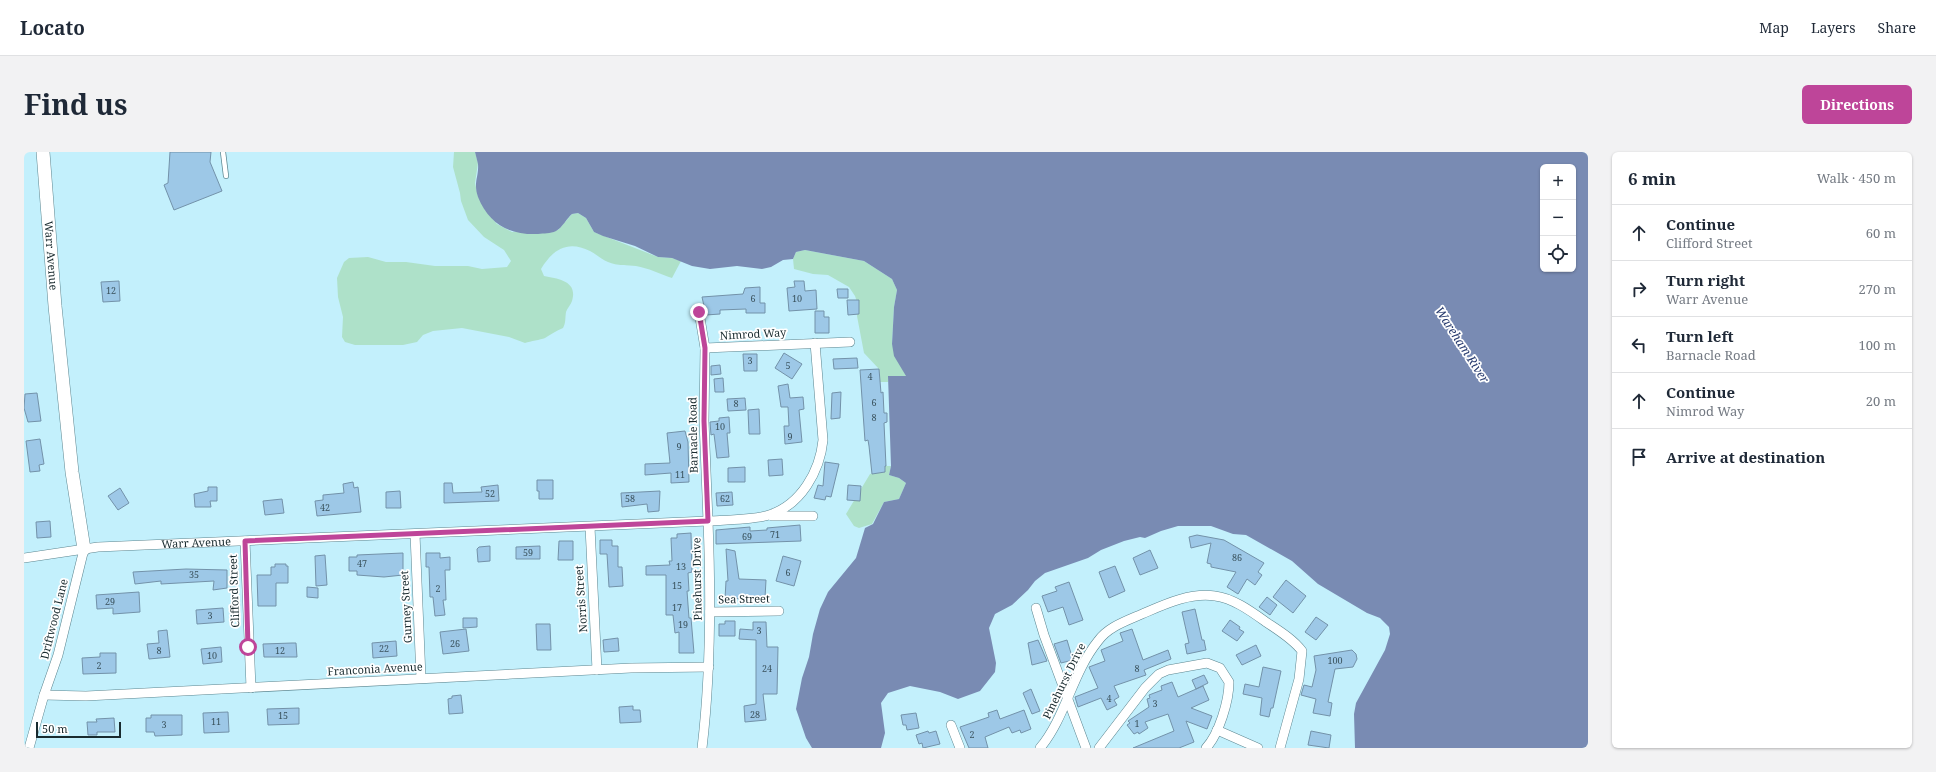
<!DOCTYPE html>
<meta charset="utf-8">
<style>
body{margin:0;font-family:"Noto Serif",serif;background:#f2f2f3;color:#1f2937}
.controls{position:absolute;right:12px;top:12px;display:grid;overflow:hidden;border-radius:6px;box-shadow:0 1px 3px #0004}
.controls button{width:36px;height:36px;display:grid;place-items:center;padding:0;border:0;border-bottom:1px solid #e0e1e3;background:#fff;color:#1f2937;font:20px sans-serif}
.scale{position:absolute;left:12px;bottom:10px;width:85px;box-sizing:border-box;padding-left:4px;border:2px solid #192b2f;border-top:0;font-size:11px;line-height:14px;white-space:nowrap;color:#192b2f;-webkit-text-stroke:3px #fff;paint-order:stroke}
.stop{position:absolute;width:12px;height:12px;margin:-9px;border:3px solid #be4599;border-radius:50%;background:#fff}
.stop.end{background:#be4599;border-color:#fff;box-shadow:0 1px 4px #0008}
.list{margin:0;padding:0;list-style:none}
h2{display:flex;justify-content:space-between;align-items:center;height:52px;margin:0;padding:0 16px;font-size:17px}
h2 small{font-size:13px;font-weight:400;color:#747a83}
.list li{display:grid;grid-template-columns:26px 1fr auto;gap:12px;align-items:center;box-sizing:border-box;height:56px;padding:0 16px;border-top:1px solid #e0e1e3}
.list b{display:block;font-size:15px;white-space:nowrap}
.list p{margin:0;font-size:13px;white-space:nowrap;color:#747a83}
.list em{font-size:13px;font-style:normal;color:#747a83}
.icon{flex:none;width:22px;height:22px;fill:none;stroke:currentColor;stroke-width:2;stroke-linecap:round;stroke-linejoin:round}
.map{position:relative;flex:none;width:1564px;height:596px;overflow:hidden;border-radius:6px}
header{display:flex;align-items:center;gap:24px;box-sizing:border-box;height:56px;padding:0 20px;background:#fff;border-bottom:1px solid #e0e1e3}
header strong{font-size:19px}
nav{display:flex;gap:22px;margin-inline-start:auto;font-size:14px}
.intro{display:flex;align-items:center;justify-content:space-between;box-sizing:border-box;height:96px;padding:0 24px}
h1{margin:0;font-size:28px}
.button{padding:10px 18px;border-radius:6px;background:#be4599;color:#fff;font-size:14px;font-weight:700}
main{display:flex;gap:24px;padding:0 24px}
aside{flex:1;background:#fff;border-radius:6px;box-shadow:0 1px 3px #0004}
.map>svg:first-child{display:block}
.green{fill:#aee1c9}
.water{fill:#798bb3;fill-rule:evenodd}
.building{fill:#9dc8e7;stroke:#7392a9}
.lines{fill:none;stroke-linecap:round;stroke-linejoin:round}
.lane-casing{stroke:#5c8690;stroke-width:6}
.street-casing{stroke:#5c8690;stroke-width:10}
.secondary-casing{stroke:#5c8690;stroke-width:14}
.lane{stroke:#fff;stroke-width:4.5}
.street{stroke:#fff;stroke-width:9}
.secondary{stroke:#fff;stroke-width:13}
.route{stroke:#be4599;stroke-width:5}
.labels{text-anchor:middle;stroke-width:3.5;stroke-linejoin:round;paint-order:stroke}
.number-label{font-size:9px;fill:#3a525d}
.street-label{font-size:11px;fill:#192b2f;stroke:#fff}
.water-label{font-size:12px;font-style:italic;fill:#263a6e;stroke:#fff}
</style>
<header>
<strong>Locato</strong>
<nav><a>Map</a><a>Layers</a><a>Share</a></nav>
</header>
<div class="intro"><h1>Find us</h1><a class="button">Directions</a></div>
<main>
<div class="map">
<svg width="1564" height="596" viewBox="0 0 1564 596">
<rect width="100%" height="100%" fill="#c3f0fc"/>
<path class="green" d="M430 0H451L454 11 451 31 454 44 461 58 473 72 488 80 534 78 548 62 554 61 562 66 570 80 634 105 648 106 657 109 648 126C636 122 624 116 612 114 604 113 593 114 584 110 578 108 572 102 566 99 544 88 529 97 517 117L520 124C535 127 554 129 548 149 547 153 543 156 542 160 541 166 542 171 539 176 532 179 527 182 521 186 516 188 507 189 501 191L485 185 438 176 409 179 399 183 393 190 379 193H331L321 190 318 185 319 165 314 145 313 126 320 110 325 106 344 105 362 110H382L411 114H444L458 117 483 115 487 109 480 98 460 85 444 68 437 49 436 41 429 15Z
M781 98 840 109 868 127 873 138 870 155 868 192 882 224H864V230H856L855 217 840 201 833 164 834 153 831 144 825 135 804 123 789 122 770 117 769 107 772 100Z
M861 314H867L865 323 875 326 882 331 875 347 860 350 848 372 835 376 830 374 822 362 846 322 861 320Z"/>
<path class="water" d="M451 0H1564V596H1331L1330 562 1332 551 1361 498 1366 482 1365 475 1356 466 1343 461 1294 432 1268 409 1222 383 1209 382 1187 374H1154L1137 379 1121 386 1116 385 1100 389 1077 398 1064 406 1021 421 1011 429 1004 438 988 453 971 462 965 476 972 511 971 520 956 539 934 547 916 540 886 534 864 541 857 551 861 581 857 596H788L782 586 772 557 778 526 785 505 789 482 796 457 804 440 832 406 841 376 849 372 860 350 875 347 882 331 875 326 865 323 867 314 864 224H882L870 204 868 192 870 155 873 138 868 127 840 109 781 98 772 100 769 107 759 108 747 115 738 117 713 114 686 117 668 114 648 106 634 105 611 94 579 84 570 80 562 66 554 61 548 62C543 66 538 76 532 79 526 82 520 81 514 82 485 83 465 72 454 45 449 30 455 25 454 12 453 8 452 4 451 0ZM1519 15H1549V117H1519Z"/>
<path class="building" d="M146 0H187L186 10 198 39 150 58 140 33 144 31Z
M95 129 96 149 79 150 77 130Z
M770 129H780L781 139 792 138 793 157 765 159 763 136 771 135Z
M736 135V151H741V161H722V157L696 158V162L682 163 678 145 719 142 721 136Z
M813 137H824V146H814Z
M823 148H835V162L824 163Z
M791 159H800V165H805V181H791Z
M760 201 778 212 768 227 751 216Z
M719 202H733V219H720Z
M833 206 834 216 810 217 809 207Z
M696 213 697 222 687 223V214Z
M855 217 857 241 859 240 860 261H863V270L860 271 862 314H861V320L848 322 845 294 844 288 841 289 836 218Z
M699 226 700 240H691L690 227Z
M764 232 766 246 779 245 780 257 775 258 778 290 761 292 760 274H765L764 255H757L754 234Z
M817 240 816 266 807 267 808 241Z
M13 241 17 269 4 270 0 256 1 242Z
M721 246 722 258 704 259 703 247Z
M735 257 736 282H725L724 258Z
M705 265 706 281H703L705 305 693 306 690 282 687 283 686 270 695 269V266Z
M661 279 664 290 665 330 647 331V321L621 323V312L646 311 643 281Z
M16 287 20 312 15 313 16 319 6 320 2 289Z
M758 307 759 323 745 324 744 308Z
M801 310 815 312 807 345 802 344 801 348 790 346 794 333 799 334Z
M721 315V330H704V316Z
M513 328H529V347H515V339H513Z
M329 330 330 336 334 335 337 360 293 364 291 349 299 348V343L320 341 319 332Z
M420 331H428L429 341 458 340 457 335 474 333 475 349 420 351Z
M824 333 837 334 836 349 823 348Z
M184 335H193V349H186L187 355H171L170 342 184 339Z
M96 336 105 351 94 358 84 344Z
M376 339 377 356H362V340Z
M636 339 635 359 624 360 623 352 598 355 597 341Z
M708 340 709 353 693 354 692 341Z
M258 347 260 361 241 363 239 349Z
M26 369 27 385 13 386 12 370Z
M776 373 777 389 692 392V378L726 375V379L743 378V376Z
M667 381 668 420 664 421 665 439H663L665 466H667L670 501H655V480L651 481 649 463H642V423H622V414L646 413 645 409H648L647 386H653V382Z
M1173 383 1200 388 1240 411 1234 420 1238 423 1231 433 1223 427 1214 442 1203 435 1212 420 1187 415V412L1183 411 1187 391 1167 396 1165 385Z
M576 388H588V394H594V415H598L599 434 585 435 583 402H576Z
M535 389H549V408H534Z
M466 394V409L454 410 453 397 455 395Z
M516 394V407H492V395Z
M702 397 711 399 715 427 742 428 741 446 701 447 702 429H704Z
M1126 398 1134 416 1116 423 1109 406Z
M379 401V423L360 425 333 423V419H325V405H333V403Z
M402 401H416V406L426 405V418H421L422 448H419L421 463 411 464 409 445H406L405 415H402Z
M301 403 303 433 292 434 291 404Z
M759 404 777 409 770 434 752 429Z
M251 412H262V414H264V431H252V454H234L233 423H247V415H251Z
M1091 414 1101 439 1085 446 1075 420Z
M162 417 203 418V436L189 438 190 429 137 432V429L111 432 109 420Z
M1262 428 1282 444 1269 461 1249 445Z
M1045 430 1059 468 1045 473 1039 455 1024 460 1018 444 1033 439 1031 435Z
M283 435 294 436V446L283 445Z
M115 440 116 460 89 462V456L73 457 72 443Z
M1243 445 1253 453 1246 463 1235 455Z
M199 456 200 470 173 472 172 458Z
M1171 457 1178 488H1180L1182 498 1163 502 1161 492 1165 491 1158 460Z
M1292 465 1304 473 1292 488 1281 480Z
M439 466H453V475L439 476Z
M1206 468 1216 475 1215 477 1220 480 1213 489 1198 479Z
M701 469H711V484H695V472H701Z
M729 470H742L743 495H754L753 542H739L742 568 721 570 720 554 732 552V488L715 487 716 477 729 478Z
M512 472H526L527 498H513Z
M442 477 445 499 419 502 416 480Z
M1108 477 1119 508 1144 498 1147 507 1120 518 1122 523 1090 534 1095 545 1090 548 1093 553 1083 558 1077 546 1054 555 1051 545 1074 536 1065 515 1081 509 1077 498 1099 489 1096 481Z
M143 478 146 505 125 507 123 492 135 491 134 479Z
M594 486 595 499 580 500 579 488Z
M1014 488 1023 509 1008 513 1004 491Z
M1043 488 1049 508 1037 511 1030 492Z
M372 489 373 504 349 506 348 491Z
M268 491H272L273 505H240L239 492Z
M1232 493 1237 504 1218 513 1212 503Z
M197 495 198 510 179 512 177 497Z
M1328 498 1332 502 1333 507 1329 515 1311 517 1304 550 1308 551 1306 564 1289 561 1292 547 1277 543 1280 533 1288 535 1292 518 1290 504Z
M76 501H92V521L59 522 58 506 76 505Z
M1239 515 1257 519 1249 556H1247L1245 565 1236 563 1238 546 1219 542 1221 532 1235 535Z
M1180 523 1184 531 1172 537 1168 528Z
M1148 530 1154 545 1179 534 1185 548 1167 556 1188 564 1183 577 1162 569 1170 590 1155 596H1109L1150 579 1144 562 1121 570 1124 576 1115 582 1114 580 1110 582 1103 573 1106 571 1104 569 1125 555 1123 547 1126 546 1125 543 1138 538 1137 534Z
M1007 537 1016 559 1008 562 999 541Z
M437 543 439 561 425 562 424 547 428 546V544Z
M609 554V558H616L617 570 596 571 595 555Z
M275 556V572L244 573 243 557Z
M973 558 976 567 1000 558 1007 577 997 581 996 578 988 581 985 575 961 585 964 596H945L936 575 965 565 964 561Z
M204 560 205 580 180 581 179 561Z
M892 561 895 576 883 578 882 573H879L877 563Z
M127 563H158V583L131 584 130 580H122V566H127Z
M90 566 91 580H73V583H64L63 570H73L72 567Z
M904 579 905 581 912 579 916 592 899 596 898 591 895 592 892 583Z
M1287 579 1307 583 1305 596 1284 593Z"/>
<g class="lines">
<g class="lane-casing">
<path id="lane" d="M199 0 202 24"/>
</g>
<g class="street-casing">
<g id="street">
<path d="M675 160 681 196 826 190"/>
<path d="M748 364H789"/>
<path d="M566 375 573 518"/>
<path d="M391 382 397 526"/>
<path d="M221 389 227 536"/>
<path id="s1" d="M0 406 74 395 684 369 680 269 681 196"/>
<path d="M1012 456 1020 483 1062 596"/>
<path d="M686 460 755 459"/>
<path d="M20 543 62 544 607 516 685 515"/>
<path d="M927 573 936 596"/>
<path d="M1193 578 1234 596"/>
<path d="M5 596 20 543 34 503 60 397"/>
<path d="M678 596C687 521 687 445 684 369 701 368 729 368 745 363 777 353 796 319 799 288L791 191"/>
<path d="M1016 596C1042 565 1048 521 1074 489 1084 475 1102 469 1118 462 1139 453 1166 440 1191 444 1209 446 1228 460 1242 470 1254 478 1269 487 1278 499L1275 527 1256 596"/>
<path d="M1075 596 1121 536 1135 522 1144 518 1183 511 1196 516 1205 530C1205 549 1195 582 1182 596"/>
</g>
</g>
<g class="secondary-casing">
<g id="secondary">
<path id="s2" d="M19 0 31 154 48 320 60 397"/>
</g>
</g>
<use href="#lane" class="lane"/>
<use href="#street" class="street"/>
<use href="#secondary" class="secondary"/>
</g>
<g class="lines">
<path class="route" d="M224 495 221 389 684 369 680 269 681 196 675 160"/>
</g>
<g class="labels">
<g class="number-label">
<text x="87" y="142">12</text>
<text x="729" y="150">6</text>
<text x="773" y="150">10</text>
<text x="726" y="212">3</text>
<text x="764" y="217">5</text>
<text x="846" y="228">4</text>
<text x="850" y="254">6</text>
<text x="712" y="255">8</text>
<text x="850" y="269">8</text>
<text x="696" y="278">10</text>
<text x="766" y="288">9</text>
<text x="655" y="298">9</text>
<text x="656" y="326">11</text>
<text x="466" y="345">52</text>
<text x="606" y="350">58</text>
<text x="701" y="350">62</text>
<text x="301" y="359">42</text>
<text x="751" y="386">71</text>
<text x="723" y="388">69</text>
<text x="504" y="404">59</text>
<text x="1213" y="409">86</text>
<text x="338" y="415">47</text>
<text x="657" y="418">13</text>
<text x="764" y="424">6</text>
<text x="170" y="426">35</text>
<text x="653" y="437">15</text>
<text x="414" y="440">2</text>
<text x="86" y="453">29</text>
<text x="653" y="459">17</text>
<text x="186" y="467">3</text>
<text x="659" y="476">19</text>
<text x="735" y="482">3</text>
<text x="431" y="495">26</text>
<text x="360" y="500">22</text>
<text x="135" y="502">8</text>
<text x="256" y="502">12</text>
<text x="188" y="507">10</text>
<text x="1311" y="512">100</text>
<text x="75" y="517">2</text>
<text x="743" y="520">24</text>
<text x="1113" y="520">8</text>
<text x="1085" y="550">4</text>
<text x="1131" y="555">3</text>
<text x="731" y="566">28</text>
<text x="259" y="567">15</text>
<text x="192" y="573">11</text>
<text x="1113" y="575">1</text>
<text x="140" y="576">3</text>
<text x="948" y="586">2</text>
</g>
<g class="street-label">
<text dy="4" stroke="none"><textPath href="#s2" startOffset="104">Warr Avenue</textPath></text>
<text transform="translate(729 182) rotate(-3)" y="4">Nimrod Way</text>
<text transform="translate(669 283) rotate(-91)" y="4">Barnacle Road</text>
<text dy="4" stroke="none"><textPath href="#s1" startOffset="173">Warr Avenue</textPath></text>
<text transform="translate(673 427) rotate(-91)" y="4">Pinehurst Drive</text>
<text transform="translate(210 439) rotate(-92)" y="4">Clifford Street</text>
<text transform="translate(557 447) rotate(-94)" y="4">Norris Street</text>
<text transform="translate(720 447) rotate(-1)" y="4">Sea Street</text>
<text transform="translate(382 455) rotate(-93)" y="4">Gurney Street</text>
<text transform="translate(30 467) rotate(-76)" y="4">Driftwood Lane</text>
<text transform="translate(351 517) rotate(-3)" y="4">Franconia Avenue</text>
<text transform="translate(1040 529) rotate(-64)" y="4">Pinehurst Drive</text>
</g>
<g class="water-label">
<text transform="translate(1438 193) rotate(57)" y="4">Wareham River</text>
</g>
</g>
</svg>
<div class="controls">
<button>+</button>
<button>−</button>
<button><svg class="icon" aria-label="locate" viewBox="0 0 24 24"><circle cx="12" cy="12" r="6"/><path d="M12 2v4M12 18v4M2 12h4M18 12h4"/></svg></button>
</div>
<div class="scale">50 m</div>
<div class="stop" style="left:224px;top:495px"></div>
<div class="stop end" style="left:675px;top:160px"></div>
</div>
<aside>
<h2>6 min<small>Walk · 450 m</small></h2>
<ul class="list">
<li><svg class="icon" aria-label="ahead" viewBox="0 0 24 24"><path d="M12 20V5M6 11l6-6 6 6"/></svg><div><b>Continue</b><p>Clifford Street</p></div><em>60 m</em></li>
<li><svg class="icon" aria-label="right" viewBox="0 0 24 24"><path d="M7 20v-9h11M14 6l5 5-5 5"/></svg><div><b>Turn right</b><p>Warr Avenue</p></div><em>270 m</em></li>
<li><svg class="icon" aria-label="left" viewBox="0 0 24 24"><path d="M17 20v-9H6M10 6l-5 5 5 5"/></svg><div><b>Turn left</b><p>Barnacle Road</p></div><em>100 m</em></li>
<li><svg class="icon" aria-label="ahead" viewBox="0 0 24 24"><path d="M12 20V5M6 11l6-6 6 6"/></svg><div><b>Continue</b><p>Nimrod Way</p></div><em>20 m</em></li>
<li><svg class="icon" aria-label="arrive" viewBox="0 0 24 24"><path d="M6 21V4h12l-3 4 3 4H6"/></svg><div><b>Arrive at destination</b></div></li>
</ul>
</aside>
</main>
